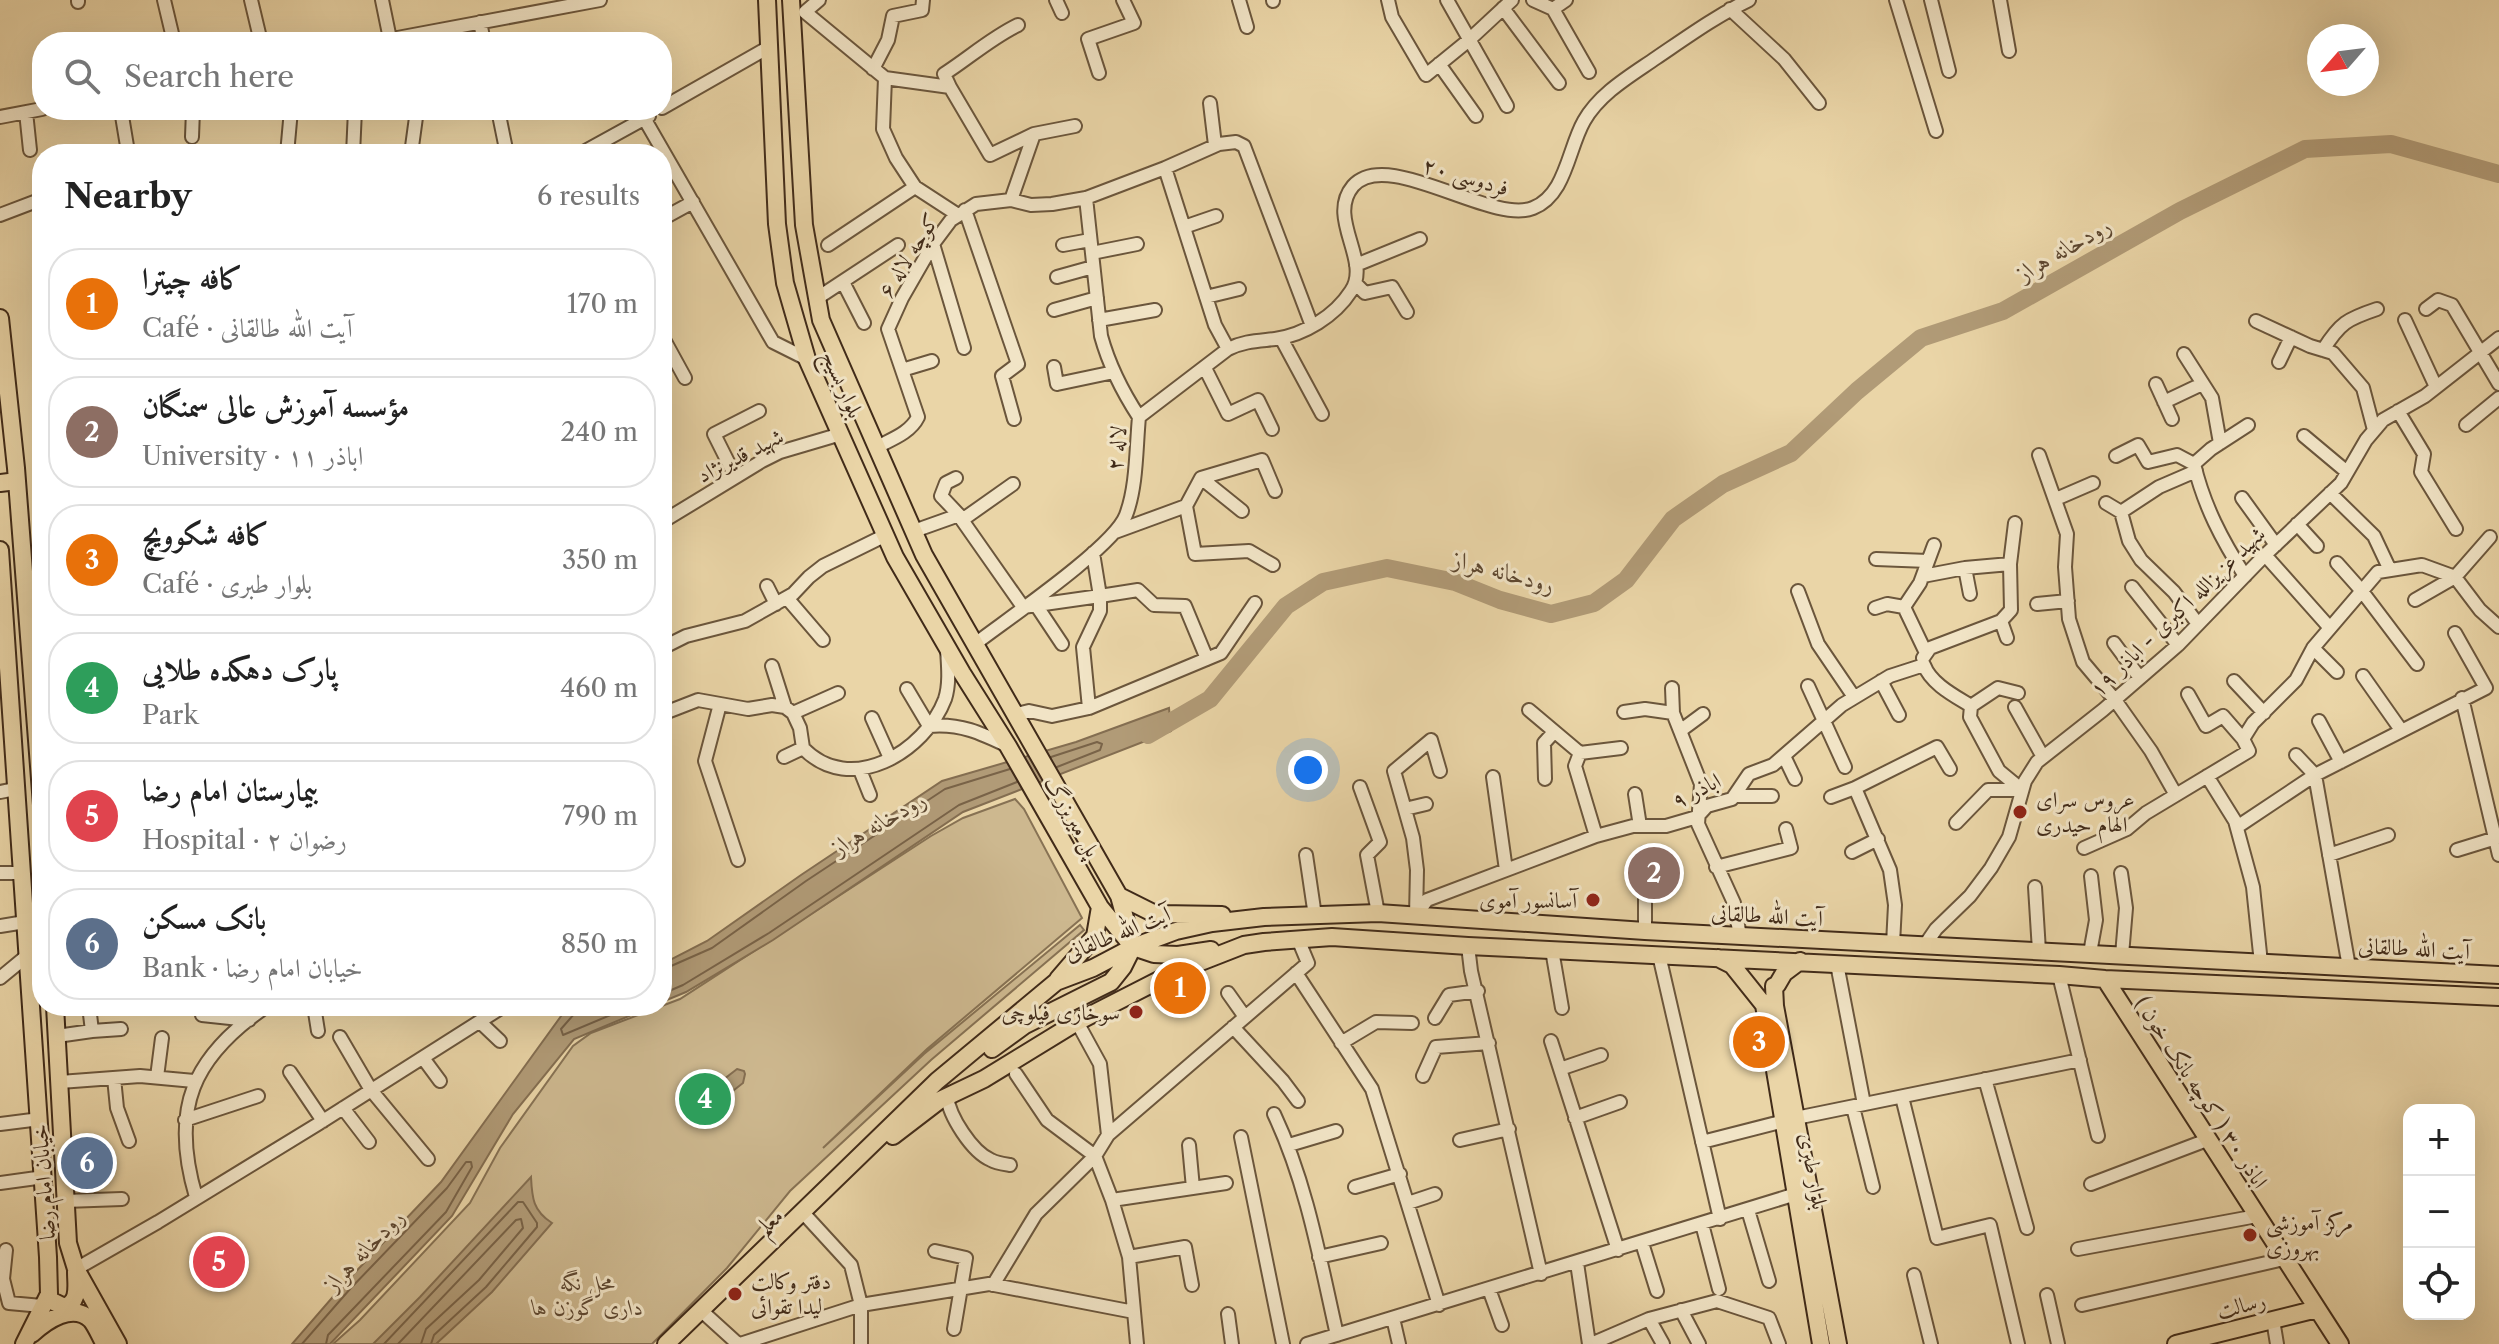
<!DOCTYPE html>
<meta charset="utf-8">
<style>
body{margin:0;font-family:"Libre Caslon Text",Amiri,serif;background:#f6f6f6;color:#222}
.controls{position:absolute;right:24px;bottom:24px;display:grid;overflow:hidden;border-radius:16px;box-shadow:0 8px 32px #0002}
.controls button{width:72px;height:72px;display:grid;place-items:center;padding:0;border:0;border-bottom:2px solid #e0e0e0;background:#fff;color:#222;font:40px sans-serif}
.compass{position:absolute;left:2307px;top:24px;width:72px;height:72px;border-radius:50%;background:#fff;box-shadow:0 8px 32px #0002;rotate:242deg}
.you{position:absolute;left:1308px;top:770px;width:28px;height:28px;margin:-20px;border:6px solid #fff;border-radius:50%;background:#1a73e8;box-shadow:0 0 0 12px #1a73e833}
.badge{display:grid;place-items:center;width:52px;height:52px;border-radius:50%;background:#b45309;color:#fff;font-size:26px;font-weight:700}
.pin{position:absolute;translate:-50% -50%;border:4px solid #fff;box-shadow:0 2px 8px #0006}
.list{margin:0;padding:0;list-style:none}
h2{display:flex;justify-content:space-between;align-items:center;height:104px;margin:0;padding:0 32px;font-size:34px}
h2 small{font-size:26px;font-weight:400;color:#767676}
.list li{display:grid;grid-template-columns:52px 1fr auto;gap:24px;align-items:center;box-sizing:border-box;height:112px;margin:0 16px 16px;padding:0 16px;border:2px solid #e0e0e0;border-radius:32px}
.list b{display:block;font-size:30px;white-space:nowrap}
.list p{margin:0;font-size:26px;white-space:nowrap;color:#767676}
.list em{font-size:26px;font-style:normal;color:#767676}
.icon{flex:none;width:44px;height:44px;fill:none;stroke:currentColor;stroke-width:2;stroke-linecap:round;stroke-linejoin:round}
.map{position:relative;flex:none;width:2499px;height:1344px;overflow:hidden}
.search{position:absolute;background:#fff;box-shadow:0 8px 32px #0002;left:32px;top:32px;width:640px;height:88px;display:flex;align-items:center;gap:20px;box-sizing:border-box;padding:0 28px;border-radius:32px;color:#767676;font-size:30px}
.panel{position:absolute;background:#fff;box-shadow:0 8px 32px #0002;left:32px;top:144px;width:640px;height:872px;border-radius:32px}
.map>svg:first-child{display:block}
.green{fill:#cdb88f;stroke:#877254;stroke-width:2}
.water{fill:#b19b77;stroke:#846e51;stroke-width:2}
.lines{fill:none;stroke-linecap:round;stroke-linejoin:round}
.shore{stroke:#796348;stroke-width:2}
.river{stroke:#b19b77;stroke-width:18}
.minor-casing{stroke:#6b563c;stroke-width:16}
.major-casing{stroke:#412b19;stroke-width:20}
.minor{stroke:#f1e4c6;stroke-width:12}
.major{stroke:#ead5a7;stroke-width:16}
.poi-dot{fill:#8f2418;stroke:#f1e4c6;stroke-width:3}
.labels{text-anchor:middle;stroke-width:6;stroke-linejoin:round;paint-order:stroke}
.street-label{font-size:22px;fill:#412b19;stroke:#f1e4c6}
.poi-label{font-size:22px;fill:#412b19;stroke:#f1e4c6;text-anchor:start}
.park-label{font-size:22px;font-style:italic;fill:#5d4731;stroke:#f1e4c6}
.water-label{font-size:24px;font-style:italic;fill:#5d4730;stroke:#f1e4c6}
</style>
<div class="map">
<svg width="2499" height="1344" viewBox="0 0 2499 1344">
<rect width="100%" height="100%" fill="#ead5a7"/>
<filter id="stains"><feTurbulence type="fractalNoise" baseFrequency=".0025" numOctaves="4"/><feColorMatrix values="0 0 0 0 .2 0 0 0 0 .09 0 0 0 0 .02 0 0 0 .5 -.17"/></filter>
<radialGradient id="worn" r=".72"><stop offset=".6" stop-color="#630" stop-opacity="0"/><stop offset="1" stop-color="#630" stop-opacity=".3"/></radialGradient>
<path class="green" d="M1015 799 1024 809 1082 918 927 1049 823 1148 924 1054 1080 925 1084 930 931 1060 790 1191 727 1268 652 1344H333L360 1320 470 1203 500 1148 573 1046 591 1033 680 999 931 836 963 818Z"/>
<path class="water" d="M1169 708 1171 731 963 812 773 940 686 992 662 1002V964L707 941 801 875 942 781 1076 742Z
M576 1006H653L574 1039 513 1114 452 1216 330 1344H292L344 1284 441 1182 564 1012Z
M737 1069 744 1071 745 1074 743 1083 729 1094 721 1093 719 1089 723 1080Z
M531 1177C532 1198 533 1211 552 1223L492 1292 436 1344H373L420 1297Z"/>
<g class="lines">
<path class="shore" d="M1051 757 1097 742 1102 744 1100 750 1057 767
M662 970 712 948 806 881 945 789 1010 769
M662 994 683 985 769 933 959 805 1017 782
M577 1006 575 1013 561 1029 563 1035 632 1006
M302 1344 350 1289 447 1188 466 1162H471L472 1167 446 1212 328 1335 326 1344
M384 1344 518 1202H523L537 1223V1227L486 1287 434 1335 431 1344
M398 1344 516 1220 521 1219 523 1228 479 1280 426 1329 421 1344"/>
<path class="river" d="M1148 735 1210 699 1286 606 1323 582 1387 568 1455 582 1500 600 1551 614 1594 603 1626 580 1673 519 1723 484 1791 453 1857 391 1921 338 2003 311 2180 211 2305 149 2391 144 2499 174"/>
<g class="minor-casing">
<path id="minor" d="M78 0V2
M164 0 174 42
M251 0 261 42
M382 0 390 39
M819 0 805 12 885 78 883 129 896 158 915 187 958 215
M1056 0 1062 13
M1239 0 1247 27
M1273 0V1
M1388 0 1392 17 1426 75 1469 40 1512 0
M1447 0 1507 106
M1533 0 1553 9 1589 72
M1896 0 1936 131
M1931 0 1949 71
M2000 0 2009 51
M1503 8 1559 83
M1553 9 1566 0
M1730 9 1784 59 1819 103
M480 22 484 42
M376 42 600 0
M1439 64 1476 116
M873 69 888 40 893 16 922 10 923 0
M1099 73 1088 39 1134 23 1123 0
M885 78 950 87 990 155 1034 134 1075 126
M950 87 944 74C969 58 991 38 1018 25
M1210 103 1215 145
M662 108 769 47
M121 110 128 152
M498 110 507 154
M26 112 30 150
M0 117 42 109
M644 118 773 342 807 359
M192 137 193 110
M287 154 291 110
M353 154 355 110
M411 154 417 110
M580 154 649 116
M1165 168 1215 325 1228 349
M1086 198 1101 336C1109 365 1122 391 1139 417
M1011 200 1034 134
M965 210 1018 364 1002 376 1014 419
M0 215 42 199
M662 219 693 202
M1184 227 1216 216
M933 244 964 348
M828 245 915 187
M1063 245 1090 240
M1092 253 1137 244
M1356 265 1420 239
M1057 277 1093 267
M843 282 864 323
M1355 283 1365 293 1392 287 1407 312
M1206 297 1239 289
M816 299 898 245
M2426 309 2438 300 2452 305 2499 384
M1054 310 1097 298
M1099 320 1155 310
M2405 320 2436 387
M2256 321 2310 346 2333 353 2363 388 2374 430
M662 336 685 378
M1281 338 1322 414
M2323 350C2340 323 2347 319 2377 309
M2184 354 2212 398 2220 443
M2279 362 2291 337
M1054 367 1057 384 1114 372
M1205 368 1228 414 1258 400 1272 429
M902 370 932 361
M2156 384 2172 419
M2164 402 2202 384
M2398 411 2424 454 2421 472 2456 529
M1139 417 1228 349C1244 341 1258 341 1275 339 1304 335 1335 316 1351 291 1372 261 1326 218 1353 186 1387 147 1491 225 1533 208 1566 195 1568 149 1584 121 1600 93 1630 76 1656 58 1687 37 1716 16 1749 0
M2466 425 2499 398
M2304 436 2347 472
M877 447C892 439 910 433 918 417L888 329 902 298 933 244 951 220 976 204 1011 200 1031 205 1052 204 1086 198 1165 168 1219 144 1236 142 1244 146 1312 326
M2039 455 2067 534 2065 567 2069 619 2083 662 2115 700 2151 751 2176 795
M2116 456 2138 445 2148 462 2177 455 2194 464
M735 476 714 434 759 411
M956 478 946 483 941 496 959 515
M1201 478 1242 511
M2330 493 2374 536 2390 570
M2242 498 2276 545
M2056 499 2093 483
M2106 503 2121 512 2159 487 2196 471
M1186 506 1201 478 1262 460 1275 491
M2121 512 2129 541 2141 560 2174 592 2198 624
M962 520 1023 607 1100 596 1093 553
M962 520 1013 484
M662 522 762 461 780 452 841 434
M2297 524 2317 546
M914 531 959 515 962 520
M1115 532 1186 506 1195 554 1249 551 1273 565
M2265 555 2330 628
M1876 559 1928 561
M2337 563 2361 590 2417 664
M1965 568 1970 594
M1923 576 1965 568 2010 564
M2245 576C2222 540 2204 506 2194 464L2211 449 2248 425
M767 586 776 604
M2132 587 2178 645
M1798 591 1818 644 1854 697
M787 598 823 640
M2415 600 2455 577 2490 537
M2037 604 2068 601
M1036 605 1062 644
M1875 608 1887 604 1904 607
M2007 638 2001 621 2011 610 2010 564 2015 523
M2114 643 2140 678
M975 644C1006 620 1114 547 1126 515 1137 486 1136 448 1139 417
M662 648 686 636 745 621 793 594 809 577 823 566 886 535
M2313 648 2337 672
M1926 653 1904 607 1920 583 1934 545
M1923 658 1930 648 2001 621
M1924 665C1931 684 1955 696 1971 706
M772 666 785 707
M2363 676 2401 730
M1881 681 1899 715
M2234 681 2264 713
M1808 686 1845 767
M1672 688 1673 713 1701 784 1698 824 1734 903 1740 936
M907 689 929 726
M2018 693 1998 688 1971 706 1970 717 1999 771 2022 790
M2188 694 2206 726 2223 716 2243 739
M2462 698 2499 855
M720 704 705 761 738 860
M2015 707 2043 757
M1089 708 1083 647 1100 611V596L1138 590 1154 605 1185 606 1207 659
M1529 710 1580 753
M1624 712 1645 709 1673 713
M793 713 838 693
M662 714 698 700 748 709 772 705 785 707 793 713 800 728 803 748
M1017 714 1029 711 1052 716 1089 708 1221 653 1255 603
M872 718 890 758
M2319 721 2341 762
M929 726C960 723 981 733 1008 746
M1680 731 1703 714
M803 748C850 797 925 752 945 699 950 684 948 665 947 650
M2296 755 2315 775 2349 967
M1784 756 1795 779
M784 757 803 748
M860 770 870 795
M2207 776 2235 821 2253 887 2261 963
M1493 777 1506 870
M1545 779 1544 743 1554 732
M1360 787 1380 842 1367 855 1378 913
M1855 788 1890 870 1895 905 1893 944
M0 792 15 789
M1635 794 1640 826
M1734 796H1772
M1831 797 1855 788 1937 747 1950 769
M1405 809 1426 804
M1956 823 1988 790H2022
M2237 827 2315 775 2486 688 2455 633
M1596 836 1575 766 1580 753 1621 748
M2084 848 2127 829 2146 813 2249 751 2243 739 2253 723 2296 680 2313 648 2378 572 2422 565 2455 577 2480 610 2499 627
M2457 850 2496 838
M1852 852 1878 839
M1306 855 1315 916
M2329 855 2388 835
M1716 867 1791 848 1786 829
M0 873H21
M2121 873 2126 908 2122 955
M2035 887 2039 951
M1416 915 1427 900 1596 836 1633 826H1666L1697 817 1707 806 1732 799 1749 774 1773 765 1842 705 1890 676 1924 665
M1416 915 1417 870 1413 838 1394 771 1431 740 1440 771
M0 926 25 922
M1645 931V853
M1925 945 1936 929 1970 896 1991 868 2009 837 2025 781 2037 762 2103 710 2178 645 2265 555 2341 483 2366 440 2383 420 2425 396 2499 338
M1468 946 1471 971 1541 1274
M1552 950 1562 1008
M2090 953 2096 920 2091 876
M1659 955 1720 1219
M1837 964 1864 1104
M1296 973 1372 1089 1439 1305
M2059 975 2098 1136
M0 978 28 955
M1228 993 1245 1017
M314 1006 318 1031
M202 1015 249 1020
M1435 1018 1449 995 1478 991
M480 1022 500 1041
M1233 1027 1283 1081 1298 1101
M92 1031 121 1029
M57 1036 92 1031 89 1006
M340 1037 371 1090 428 1159
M1551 1041 1618 1250
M1341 1043 1376 1022 1412 1023
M423 1058 440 1081
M1560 1069 1601 1055
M290 1072 323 1121
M1016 1074 1047 1120 1095 1156
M1423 1076 1436 1047 1489 1043
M157 1077 162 1038
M114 1078 117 1108 129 1141
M1985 1079 2027 1228
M60 1082 140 1076 194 1081
M947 1096C949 1116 972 1152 991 1160 996 1163 1004 1164 1010 1165
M1902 1097 1937 1238 1990 1225 2018 1344
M1853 1107 1873 1187
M343 1108 369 1142
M1274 1114C1307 1184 1320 1260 1337 1335
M1575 1118 1620 1102
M185 1120 258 1096
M0 1124 40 1119
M1108 1135 1308 963 1298 939
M1241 1137 1283 1344
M1460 1140 1509 1129
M1702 1142 1796 1118 2080 1060
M1189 1145 1193 1188
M1289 1145 1336 1131
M1095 1156 1112 1200 1129 1257 1137 1344
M0 1183 44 1177
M2091 1184 2207 1140
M1355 1187 1400 1174
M196 1197C170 1109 192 1057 267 1006
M1112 1200 1226 1183
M65 1201 122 1199
M1408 1203 1435 1194
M1748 1210 1769 1281
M807 1217 851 1265 861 1305V1344
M1702 1224 1719 1289
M1642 1243 1657 1291
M2078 1249 2257 1216
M935 1251 966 1258 954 1329
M1129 1257 1185 1247 1192 1285
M1319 1257 1381 1243
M1577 1263 1589 1344
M76 1269 158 1222 318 1124 504 1006
M1914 1275 1931 1344
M0 1278 3 1279 9 1303 42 1306
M3 1279 6 1250
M993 1285 1036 1214 1095 1156 1108 1135 1100 1064 1077 1022
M1489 1289 1502 1325
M2047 1295 2058 1344
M2082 1305 2284 1259
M1681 1310 1699 1344
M705 1314 738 1344
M1228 1314 1232 1344
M1393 1318 1399 1344
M1649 1319 1663 1344
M2273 1320 2277 1344
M740 1344 861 1305 989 1284 1134 1312
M1307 1344 1796 1194
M1591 1344 1649 1319 1717 1301 1769 1318 1779 1344"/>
</g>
<g class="major-casing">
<path id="major" d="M767 0 777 224 785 283 807 359 895 557 962 673 1008 746 1100 907 1133 947 1154 954 1178 955 1211 950
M791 0 804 225 821 320 924 555 1119 896 1133 947 1123 967 1111 982 1025 1025 992 1049
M0 318 16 468 42 805
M0 483 17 481
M0 550 48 1257 49 1294 24 1344
M1119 896 1151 912 1160 914 1222 915
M1718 958 1732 965 1764 1005 1821 1344
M1800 961 1784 973 1777 985 1774 986 1775 1006 1838 1344
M1058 979 1095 936 1100 907
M2105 979 2340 1344
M55 1006 68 1243 76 1269 118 1344
M893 1136 940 1100 984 1079 1077 1022 1175 972 1244 945 1264 942 1332 937 1468 946 2059 975 2105 979 2499 997
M54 1302 64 1307C80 1302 76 1286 76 1272
M32 1334C46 1321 73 1302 91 1320 96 1326 100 1336 104 1343
M666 1344 937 1081 1056 982 1093 968 1133 947 1176 931 1212 923 1264 917 1378 913 1645 931 2499 975
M2176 1344 2317 1309"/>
</g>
<use href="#minor" class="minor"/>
<use href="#major" class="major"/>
</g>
<g class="poi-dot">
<circle cx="2020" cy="812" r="8"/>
<circle cx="1593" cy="900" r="8"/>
<circle cx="1136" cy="1012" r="8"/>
<circle cx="2250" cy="1235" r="8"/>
<circle cx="735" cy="1294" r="8"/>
</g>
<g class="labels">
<g class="street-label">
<text transform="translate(1466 176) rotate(16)" y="8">فردوسی ۲۰</text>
<text transform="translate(908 255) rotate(-58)" y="8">کوچه لاله ۶</text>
<text transform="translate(843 384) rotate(66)" y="8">بلوار بسیج</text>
<text transform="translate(1116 448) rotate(-84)" y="8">لاله ۲</text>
<text transform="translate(740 455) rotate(-27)" y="8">شهید قدیرنژاد</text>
<text transform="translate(2177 611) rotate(-44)" y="8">شهید عزیزالله اکبری - اباذر ۱۹</text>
<text transform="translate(1696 790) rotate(-27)" y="8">اباذر ۹</text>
<text transform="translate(1073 816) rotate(60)" y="8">پل میربزرگ</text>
<text transform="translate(1767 915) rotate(3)" y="8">آیت الله طالقانی</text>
<text transform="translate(1117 933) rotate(-22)" y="8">آیت الله طالقانی</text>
<text transform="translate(2414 948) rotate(3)" y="8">آیت الله طالقانی</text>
<text transform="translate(2202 1092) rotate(57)" y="8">اباذر ۳۰ ( کوچه بانک خون )</text>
<text transform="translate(1814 1171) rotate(80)" y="8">بلوار طبری</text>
<text transform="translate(43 1182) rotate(-94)" y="8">خیابان امام رضا</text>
<text transform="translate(769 1221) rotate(-43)" y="8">معلم</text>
<text transform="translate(2241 1305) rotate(-14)" y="8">رسالت</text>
</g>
<g class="poi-label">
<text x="2036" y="807">عروس سرای<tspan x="2036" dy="25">الهام حیدری</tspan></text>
<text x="1577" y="908" text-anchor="end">آسانسور آموی</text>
<text x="1120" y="1020" text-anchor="end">سوخاری فیلوچی</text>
<text x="2266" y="1230">مرکز آموزشی<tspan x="2266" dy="25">بهروزی</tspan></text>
<text x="751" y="1289">دفتر وکالت<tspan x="751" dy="25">لیدا تقوائی</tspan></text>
</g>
<g class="park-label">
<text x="588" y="1290">محل نگه<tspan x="588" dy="25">داری گوزن ها</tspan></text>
</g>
<g class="water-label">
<text transform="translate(2064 249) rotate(-30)" y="8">رودخانه هراز</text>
<text transform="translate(1504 572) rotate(15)" y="8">رودخانه هراز</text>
<text transform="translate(879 823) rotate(-30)" y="8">رودخانه هراز</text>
<text transform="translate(364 1250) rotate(-46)" y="8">رودخانه هراز</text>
</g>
</g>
<rect width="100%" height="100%" filter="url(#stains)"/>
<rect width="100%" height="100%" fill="url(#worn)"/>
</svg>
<div class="controls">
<button>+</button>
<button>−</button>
<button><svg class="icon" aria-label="locate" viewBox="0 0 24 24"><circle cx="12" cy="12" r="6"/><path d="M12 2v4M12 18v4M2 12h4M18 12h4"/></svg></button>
</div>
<svg class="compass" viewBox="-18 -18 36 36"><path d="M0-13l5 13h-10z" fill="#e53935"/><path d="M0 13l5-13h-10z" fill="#767676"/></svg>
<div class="you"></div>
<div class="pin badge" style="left:1180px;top:988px;background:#e8710a">1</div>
<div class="pin badge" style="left:1654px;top:873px;background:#8d6e63">2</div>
<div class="pin badge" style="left:1759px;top:1042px;background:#e8710a">3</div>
<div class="pin badge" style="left:705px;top:1099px;background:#2e9e5b">4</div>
<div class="pin badge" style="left:219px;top:1262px;background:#e0444e">5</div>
<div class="pin badge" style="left:87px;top:1163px;background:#5c6f8a">6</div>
<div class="search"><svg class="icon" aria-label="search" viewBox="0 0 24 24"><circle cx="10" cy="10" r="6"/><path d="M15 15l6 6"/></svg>Search here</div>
<section class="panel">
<h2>Nearby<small>6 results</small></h2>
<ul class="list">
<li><span class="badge" style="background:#e8710a">1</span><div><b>کافه چیترا</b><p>Café · آیت الله طالقانی</p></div><em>170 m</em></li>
<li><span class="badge" style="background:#8d6e63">2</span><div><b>مؤسسه آموزش عالی سمنگان</b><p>University · اباذر ۱۱</p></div><em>240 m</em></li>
<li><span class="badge" style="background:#e8710a">3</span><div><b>کافه شکوویچ</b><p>Café · بلوار طبری</p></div><em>350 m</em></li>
<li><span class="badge" style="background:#2e9e5b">4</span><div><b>پارک دهکده طلایی</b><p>Park</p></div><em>460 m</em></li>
<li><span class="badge" style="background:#e0444e">5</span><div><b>بیمارستان امام رضا</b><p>Hospital · رضوان ۲</p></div><em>790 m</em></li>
<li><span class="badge" style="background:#5c6f8a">6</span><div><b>بانک مسکن</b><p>Bank · خیابان امام رضا</p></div><em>850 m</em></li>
</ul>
</section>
</div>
